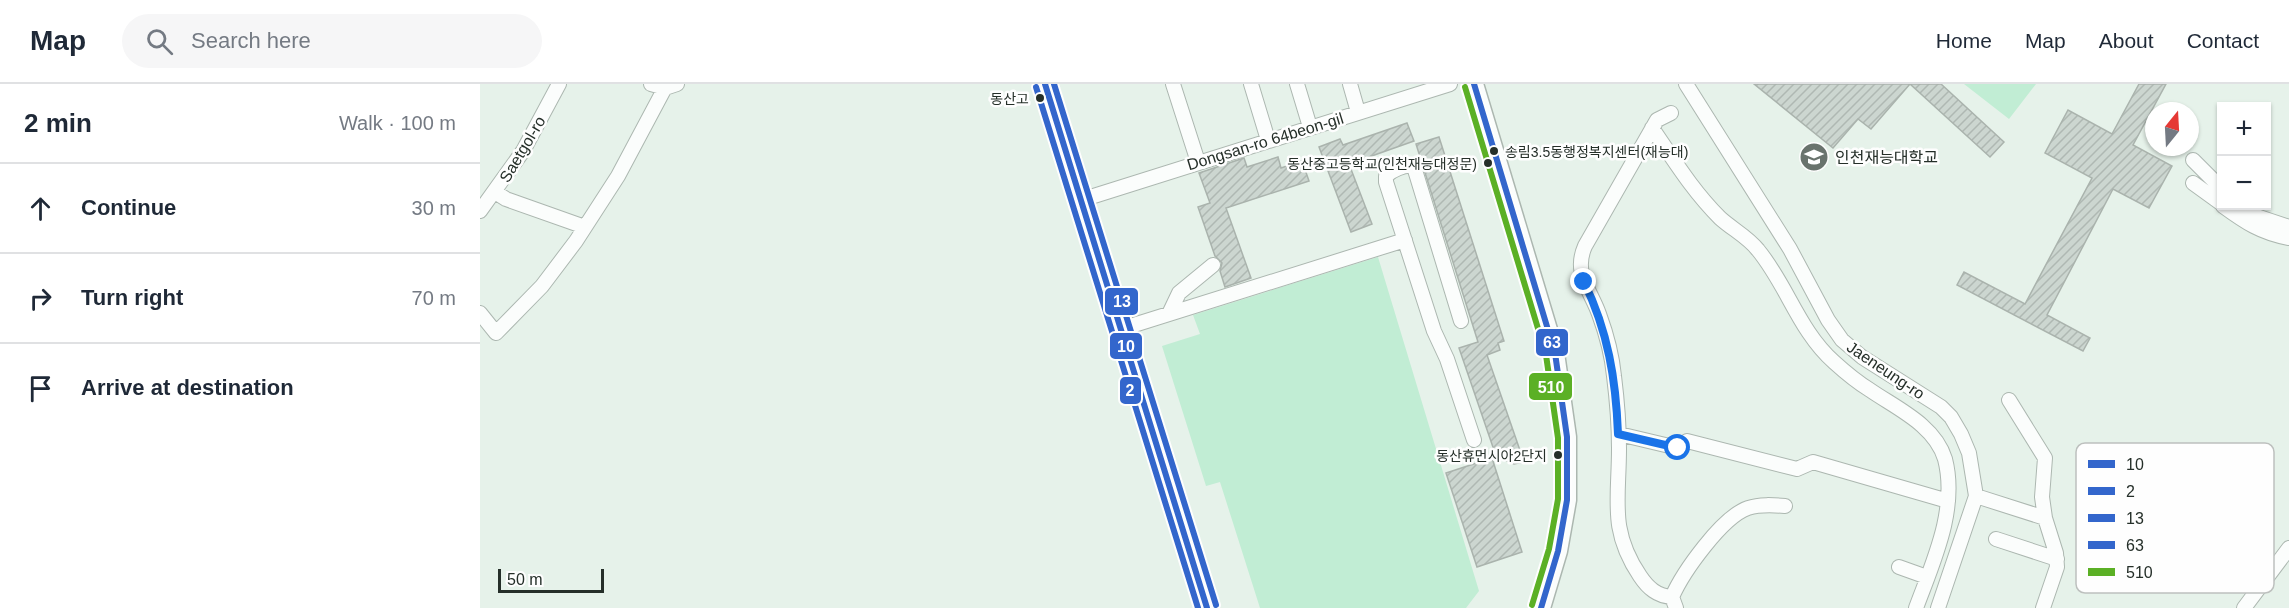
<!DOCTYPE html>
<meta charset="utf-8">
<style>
body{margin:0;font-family:Arial,"Noto Sans KR",sans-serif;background:#f6f6f7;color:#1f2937}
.controls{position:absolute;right:18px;top:18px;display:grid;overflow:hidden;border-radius:0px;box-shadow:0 2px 4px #0004}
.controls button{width:54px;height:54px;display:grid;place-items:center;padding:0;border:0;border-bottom:2px solid #e0e1e3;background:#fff;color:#1f2937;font:30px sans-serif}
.compass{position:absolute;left:1665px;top:18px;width:54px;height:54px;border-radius:50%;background:#fff;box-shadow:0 2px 4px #0004;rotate:18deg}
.scale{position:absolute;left:18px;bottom:15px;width:106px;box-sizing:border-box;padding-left:6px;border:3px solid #252f29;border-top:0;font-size:16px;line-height:21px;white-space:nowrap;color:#252f29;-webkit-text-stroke:4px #fefefe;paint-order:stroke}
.stop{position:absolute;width:18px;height:18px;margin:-14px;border:4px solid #1a73e8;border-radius:50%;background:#fff}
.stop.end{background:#1a73e8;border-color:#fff;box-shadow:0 2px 6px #0008}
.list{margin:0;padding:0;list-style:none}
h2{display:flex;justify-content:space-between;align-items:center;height:78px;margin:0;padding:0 24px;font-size:26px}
h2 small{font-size:20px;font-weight:400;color:#747a83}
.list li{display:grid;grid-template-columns:39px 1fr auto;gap:18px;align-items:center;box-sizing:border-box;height:90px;padding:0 24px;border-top:2px solid #e0e1e3}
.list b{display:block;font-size:22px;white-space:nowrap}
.list em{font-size:20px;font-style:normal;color:#747a83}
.icon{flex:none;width:33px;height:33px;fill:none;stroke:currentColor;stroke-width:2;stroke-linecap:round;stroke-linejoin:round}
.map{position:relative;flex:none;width:1809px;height:524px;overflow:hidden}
header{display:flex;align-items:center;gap:36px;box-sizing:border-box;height:84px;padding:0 30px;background:#fff;border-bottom:2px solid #e0e1e3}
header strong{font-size:28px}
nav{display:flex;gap:33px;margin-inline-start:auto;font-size:21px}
.search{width:420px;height:54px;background:#f6f6f7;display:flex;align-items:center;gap:15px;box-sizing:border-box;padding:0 21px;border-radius:33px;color:#747a83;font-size:22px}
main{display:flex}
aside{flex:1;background:#fff}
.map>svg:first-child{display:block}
.pitch{fill:#c1edd4}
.building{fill:url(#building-hatch);stroke:#aab3ad;stroke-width:1.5}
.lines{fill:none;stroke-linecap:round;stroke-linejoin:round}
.minor-casing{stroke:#acb7b0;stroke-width:16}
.major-casing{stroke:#acb7b0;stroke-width:21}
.minor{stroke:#fbfdfc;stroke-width:14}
.major{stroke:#fbfdfc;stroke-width:18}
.bus-1-casing{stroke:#fefefe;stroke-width:10}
.bus-2-casing{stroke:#fefefe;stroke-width:10}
.bus-3-casing{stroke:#fefefe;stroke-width:10}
.bus-4-casing{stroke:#fefefe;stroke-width:10}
.bus-5-casing{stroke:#fefefe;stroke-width:10}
.bus-1{stroke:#36c;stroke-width:6}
.bus-2{stroke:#36c;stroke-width:6}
.bus-3{stroke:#36c;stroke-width:6}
.bus-4{stroke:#36c;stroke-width:6}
.bus-5{stroke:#5bb025;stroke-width:6}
.route{stroke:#1a73e8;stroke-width:8}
.bus-dot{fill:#252f29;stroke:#fefefe;stroke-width:2}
.labels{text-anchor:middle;stroke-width:5;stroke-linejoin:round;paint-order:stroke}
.bus-label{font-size:14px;fill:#252f29;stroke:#fefefe;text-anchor:end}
.street-label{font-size:16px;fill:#252f29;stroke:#fefefe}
.poi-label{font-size:16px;fill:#252f29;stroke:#fefefe;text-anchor:start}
.key{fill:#fefefe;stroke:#bdc0be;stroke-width:1.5}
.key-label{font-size:16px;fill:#252f29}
.line-badge{stroke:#fefefe;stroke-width:2}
.badge-label{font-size:16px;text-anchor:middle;font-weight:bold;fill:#fff}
</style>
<header>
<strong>Map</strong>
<div class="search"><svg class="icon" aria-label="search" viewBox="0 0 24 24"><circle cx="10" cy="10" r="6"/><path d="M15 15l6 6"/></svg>Search here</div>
<nav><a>Home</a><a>Map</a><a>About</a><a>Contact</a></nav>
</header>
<main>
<aside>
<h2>2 min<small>Walk · 100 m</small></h2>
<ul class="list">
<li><svg class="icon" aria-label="ahead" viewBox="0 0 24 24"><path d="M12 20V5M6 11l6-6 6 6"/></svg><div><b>Continue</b></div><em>30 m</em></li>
<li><svg class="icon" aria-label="right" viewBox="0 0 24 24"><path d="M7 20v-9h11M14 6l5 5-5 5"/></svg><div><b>Turn right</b></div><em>70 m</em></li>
<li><svg class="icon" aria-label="arrive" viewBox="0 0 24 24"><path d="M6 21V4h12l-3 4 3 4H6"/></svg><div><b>Arrive at destination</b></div></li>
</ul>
</aside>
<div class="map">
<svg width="1809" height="524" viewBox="0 0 1809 524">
<defs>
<pattern id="building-hatch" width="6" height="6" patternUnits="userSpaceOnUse" patternTransform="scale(1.5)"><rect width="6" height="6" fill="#ccd6d0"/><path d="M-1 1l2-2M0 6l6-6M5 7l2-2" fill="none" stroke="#afb8b3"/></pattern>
</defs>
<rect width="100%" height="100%" fill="#e6f2ea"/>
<path class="pitch" d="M1484 0H1556L1529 35Z
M898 173 999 507 986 524H780L740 398 726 402 682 262 720 250 713 231Z"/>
<path class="building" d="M1274 0H1430L1391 45 1378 35 1353 64Z
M1430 0H1461L1524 58 1510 73Z
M1659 0H1686L1653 61 1692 82 1669 124 1633 105 1567 231 1610 254 1603 267 1477 201 1484 188 1545 220 1612 94 1565 69 1588 26 1632 50Z
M927 39 934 57 869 80 892 140 871 148 839 63 860 55 863 61Z
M959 53 1024 257 1018 259 1020 266 1007 271 1044 378 1034 380 1016 372 979 264 998 258 936 60Z
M798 73 801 84 822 77 829 97 746 124 771 194 745 203 740 187 742 179 735 172 718 123 730 119 719 89 764 74 767 83Z
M1012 374 1042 468 997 483 966 389Z"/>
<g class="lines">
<g class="minor-casing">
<path id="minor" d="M171 0 185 4 197 0
M565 0 727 524
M693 0 718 78
M771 0 788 56
M817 0 830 43
M870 0 878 28
M1206 0 1310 165 1348 236 1362 256 1382 273 1461 323 1471 333 1481 350 1489 369 1496 412 1458 524
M1191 29 1177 36 1105 162C1093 189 1110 205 1119 230 1126 249 1132 271 1134 292 1137 316 1139 340 1139 365 1139 416 1129 446 1160 492 1168 504 1177 512 1192 513
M1172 44C1194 76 1212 106 1240 134 1252 145 1268 153 1278 166 1307 201 1319 247 1354 278 1365 288 1377 298 1390 306 1416 324 1455 341 1465 375 1478 425 1453 478 1436 524
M1713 76 1742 105
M1713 99 1742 120
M15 108 26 115 105 143
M601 116 970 0
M1743 122C1765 138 1781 149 1809 154
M1759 122 1776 132 1809 143
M0 127 43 67 79 0
M0 229 16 249 62 202 96 157 138 92 187 0
M689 230 699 209 733 181
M981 237 935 86 932 82C924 81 912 86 906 92V98L954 247 967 275 994 356
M641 245 925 156
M1529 316 1565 374 1562 413 1565 434 1576 469 1577 483 1563 524
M1139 350 1198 364 1207 357 1317 385 1333 378 1468 417
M1496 412 1565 434
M1516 455 1577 475
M1419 483 1447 493
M1196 524 1192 513C1203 488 1242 433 1268 424 1280 420 1293 421 1305 422
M1764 524 1809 464"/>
</g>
<g class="major-casing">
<path id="major" d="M994 0 1075 269 1087 353V416L1078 467 1061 524"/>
</g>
<use href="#minor" class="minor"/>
<use href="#major" class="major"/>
<g class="bus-1-casing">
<path id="bus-1" d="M565 0 727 524"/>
</g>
<g class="bus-2-casing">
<path id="bus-2" d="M556 3 718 524"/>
</g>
<g class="bus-3-casing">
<path id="bus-3" d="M574 0 736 521"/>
</g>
<g class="bus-4-casing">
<path id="bus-4" d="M994 0 1075 269 1087 353V416L1078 467 1061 524"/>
</g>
<g class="bus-5-casing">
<path id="bus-5" d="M985 3 1066 271 1078 354V415L1069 465 1052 521"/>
</g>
<use href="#bus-1" class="bus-1"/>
<use href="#bus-2" class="bus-2"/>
<use href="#bus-3" class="bus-3"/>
<use href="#bus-4" class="bus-4"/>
<use href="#bus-5" class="bus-5"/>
</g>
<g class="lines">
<path class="route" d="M1104 198C1128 247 1136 296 1138 350L1198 364"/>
</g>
<defs>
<g id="university-disc" transform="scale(1.5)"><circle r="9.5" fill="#69736d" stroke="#fefefe"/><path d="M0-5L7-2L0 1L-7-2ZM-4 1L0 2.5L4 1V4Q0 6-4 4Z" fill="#fff"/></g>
</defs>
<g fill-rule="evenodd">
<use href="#university-disc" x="1334" y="73"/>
</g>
<g class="bus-dot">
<circle cx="560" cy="14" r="5"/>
<circle cx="1014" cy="67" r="5"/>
<circle cx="1008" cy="79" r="5"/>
<circle cx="1078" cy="371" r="5"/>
</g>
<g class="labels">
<g class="bus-label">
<text x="549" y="20">동산고</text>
<text x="1025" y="73" text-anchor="start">송림3.5동행정복지센터(재능대)</text>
<text x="997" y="85">동산중고등학교(인천재능대정문)</text>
<text x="1067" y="377">동산휴먼시아2단지</text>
</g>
<g class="street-label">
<text transform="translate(785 57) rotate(-17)" y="6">Dongsan-ro 64beon-gil</text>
<text transform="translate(42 65) rotate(-59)" y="6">Saetgol-ro</text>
<text transform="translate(1406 286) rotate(34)" y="6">Jaeneung-ro</text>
</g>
<g class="poi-label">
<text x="1355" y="79">인천재능대학교</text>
</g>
</g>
<rect x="1596" y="359" width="198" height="150" rx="9" class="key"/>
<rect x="1608" y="376" width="27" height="8" fill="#36c"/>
<rect x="1608" y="403" width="27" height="8" fill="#36c"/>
<rect x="1608" y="430" width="27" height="8" fill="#36c"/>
<rect x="1608" y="457" width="27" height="8" fill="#36c"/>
<rect x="1608" y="484" width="27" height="8" fill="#5bb025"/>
<g class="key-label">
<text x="1646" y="386">10</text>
<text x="1646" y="413">2</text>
<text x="1646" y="440">13</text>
<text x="1646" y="467">63</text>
<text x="1646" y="494">510</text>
</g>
<g class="line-badge">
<rect x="624" y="203" width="35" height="29" rx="6" fill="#36c"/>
<rect x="1055" y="244" width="34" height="29" rx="6" fill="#36c"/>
<rect x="629" y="248" width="34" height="28" rx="6" fill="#36c"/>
<rect x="1048" y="288" width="45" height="29" rx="6" fill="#5bb025"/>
<rect x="639" y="292" width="23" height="29" rx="6" fill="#36c"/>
</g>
<g class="badge-label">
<text x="642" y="223">13</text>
<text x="1072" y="264">63</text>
<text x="646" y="268">10</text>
<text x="1071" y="309">510</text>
<text x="650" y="312">2</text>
</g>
</svg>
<div class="controls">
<button>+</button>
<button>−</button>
</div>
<svg class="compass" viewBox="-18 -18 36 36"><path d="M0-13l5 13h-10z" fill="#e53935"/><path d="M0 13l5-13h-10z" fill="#747a83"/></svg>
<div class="scale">50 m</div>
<div class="stop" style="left:1198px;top:364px"></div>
<div class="stop end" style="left:1104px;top:198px"></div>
</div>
</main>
